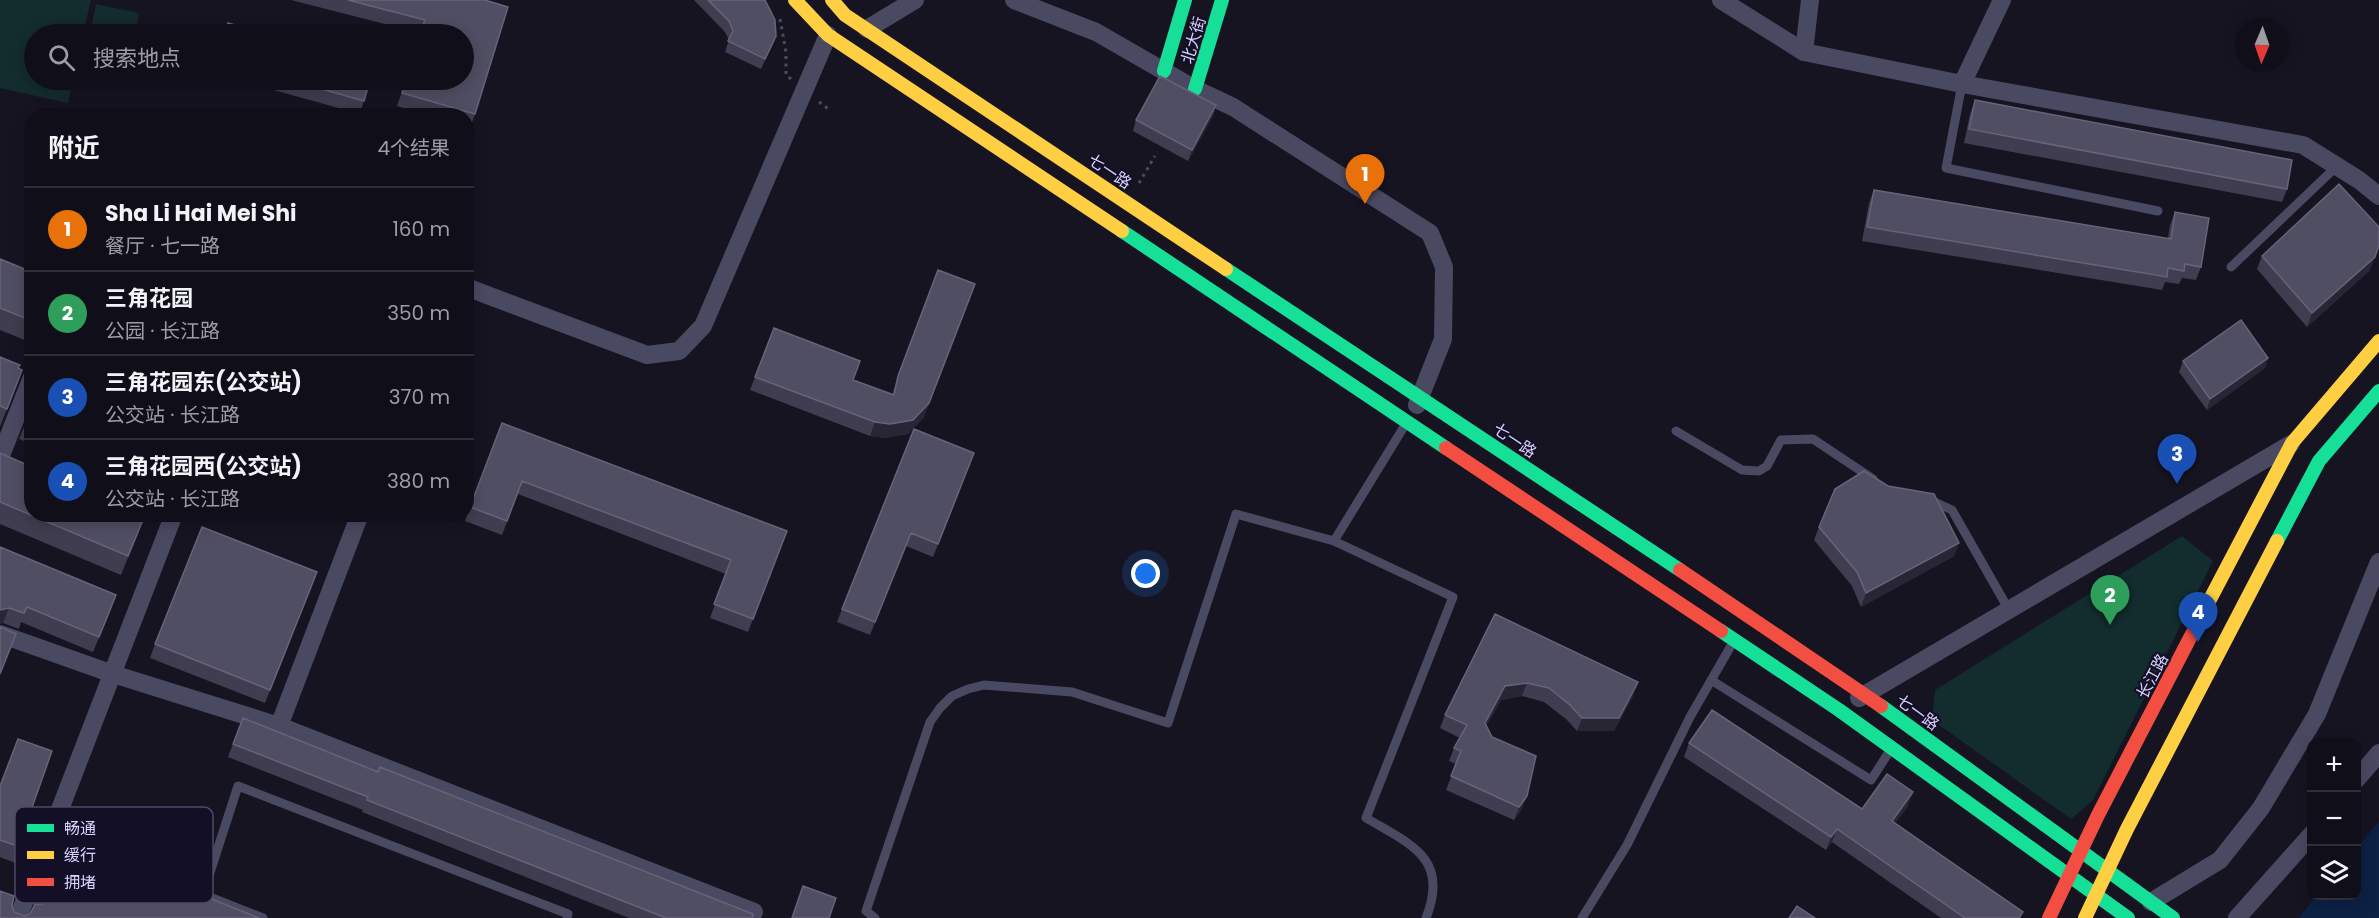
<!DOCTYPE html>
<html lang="zh">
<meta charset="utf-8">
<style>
body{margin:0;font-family:Poppins,"Noto Sans SC",sans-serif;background:#191822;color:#f1f3f6}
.controls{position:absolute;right:18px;bottom:18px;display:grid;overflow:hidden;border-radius:12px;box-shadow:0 3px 15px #0003}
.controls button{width:54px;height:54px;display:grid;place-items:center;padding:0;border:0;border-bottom:2px solid #302f38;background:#100f19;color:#f1f3f6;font:30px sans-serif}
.compass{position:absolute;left:2235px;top:18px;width:54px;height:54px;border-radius:50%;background:#100f19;box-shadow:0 3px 15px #0003;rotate:182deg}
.you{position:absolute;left:1146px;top:574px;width:21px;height:21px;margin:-15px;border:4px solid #fff;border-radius:50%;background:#1a73e8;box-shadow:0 0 0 9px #1a73e833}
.badge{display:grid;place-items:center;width:39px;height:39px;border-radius:50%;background:#9591b1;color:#fff;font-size:20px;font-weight:700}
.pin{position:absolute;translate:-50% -50px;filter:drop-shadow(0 2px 3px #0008)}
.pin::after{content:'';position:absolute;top:32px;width:21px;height:18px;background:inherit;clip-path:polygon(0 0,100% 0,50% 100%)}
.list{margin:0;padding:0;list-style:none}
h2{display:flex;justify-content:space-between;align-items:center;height:78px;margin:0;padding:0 24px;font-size:26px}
h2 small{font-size:20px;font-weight:400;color:#9c9ca2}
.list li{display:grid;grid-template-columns:39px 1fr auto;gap:18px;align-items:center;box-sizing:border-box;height:84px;padding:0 24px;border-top:2px solid #302f38}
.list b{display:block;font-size:22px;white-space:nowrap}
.list p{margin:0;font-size:20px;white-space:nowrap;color:#9c9ca2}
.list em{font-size:20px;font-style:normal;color:#9c9ca2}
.icon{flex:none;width:33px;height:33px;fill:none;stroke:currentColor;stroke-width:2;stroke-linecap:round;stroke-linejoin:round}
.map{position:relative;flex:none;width:2379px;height:918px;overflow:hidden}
.search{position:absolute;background:#100f19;box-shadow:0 3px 15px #0003;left:24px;top:24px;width:450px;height:66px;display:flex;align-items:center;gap:15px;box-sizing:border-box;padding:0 21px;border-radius:33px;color:#9c9ca2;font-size:22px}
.panel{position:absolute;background:#100f19;box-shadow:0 3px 15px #0003;left:24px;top:108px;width:450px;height:414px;border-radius:24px}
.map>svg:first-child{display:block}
.green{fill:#132c2d}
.water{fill:#0d2144}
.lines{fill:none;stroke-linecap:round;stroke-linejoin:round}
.path{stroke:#44505f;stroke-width:3;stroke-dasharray:3 4.5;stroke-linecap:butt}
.lane{stroke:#4a4962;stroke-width:9}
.street{stroke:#4a4962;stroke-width:18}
.fast{stroke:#16e098;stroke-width:14}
.slow{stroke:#ffcf43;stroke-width:14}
.jam{stroke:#f24e42;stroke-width:14}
.wall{fill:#403d50}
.shaded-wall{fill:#282635}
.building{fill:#504e63;stroke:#66637b;stroke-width:1.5}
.labels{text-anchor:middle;stroke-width:4.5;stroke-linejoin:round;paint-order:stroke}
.street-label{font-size:16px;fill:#d9d4ff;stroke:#130f26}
.key{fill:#130f26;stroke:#4e4a67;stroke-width:1.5}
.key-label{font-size:16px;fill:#d9d4ff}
</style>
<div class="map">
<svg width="2379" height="918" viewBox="0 0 2379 918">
<rect width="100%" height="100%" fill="#161421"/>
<path class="green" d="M0 0H91L83 34H34V80H73L68 103 0 88Z
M96 4 139 13 135 34H90Z
M81 80H125L123 89Z
M2182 536 2213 561 2093 800 2071 819 1932 720 1935 690Z"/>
<path class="water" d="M2379 821V918H2299L2316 896H2356L2357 848Z"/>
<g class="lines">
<path class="path" d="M780 19 786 52V75L791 79
M819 102 830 110
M1139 183 1155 156"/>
<path class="lane" d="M1962 84 1946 168 2158 211
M2231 267 2337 166
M1405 425 1334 541 1453 597 1366 818C1410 844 1450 858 1426 918
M1676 431 1742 470 1759 471 1767 466 1781 440 1813 439 1873 479
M1930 500 1952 510 2009 610
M1711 680 1871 780 1889 752
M51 834 263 918
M203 894 238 786 568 914 567 918
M875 918 866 911 930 722 940 708 952 696 968 689 984 685 1072 692 1168 723 1236 514 1334 541
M1582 918 1627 845 1690 717 1732 644"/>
<path class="street" d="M1014 0 1096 32 1195 89 1233 107 1430 233 1444 267 1443 339 1417 405
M1721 0 1804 52 1962 84 2303 145 2359 180 2379 196
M867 29 915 0
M1804 52 1810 0
M1962 84 2002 0
M466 287 647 355 679 351 703 326 828 35
M0 458 32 377
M0 634 113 674 279 726 754 912
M1859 698 2291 444
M279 726 360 514
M2356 780 2379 753
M2151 902 2220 860 2261 808 2317 714 2379 562
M18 918 174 514
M2237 918 2312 834"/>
<path class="fast" d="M1164 71 1185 0
M1195 89 1222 0
M1122 231 1446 448
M1226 269 1680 570
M2277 541 2319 461 2379 391
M1721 631 1839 710 2128 918
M1881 706 2173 918"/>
<path class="slow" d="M795 0 828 35 1122 231
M832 0 845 15 1226 269
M2206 607 2292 443 2379 341
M2085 918 2127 829 2277 541"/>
<path class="jam" d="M1446 448 1721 631
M1680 570 1881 706
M2049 918 2098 815 2206 607"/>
</g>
<path class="wall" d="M291 0H485L475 114 470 128 466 127V116H429L397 106 406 80H464V34H420V33Z
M694 0H765L772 46 761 69 725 52 729 40 725 32Z
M238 80H370L360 114Z
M1975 100 2287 189 2282 202 1964 143 1970 114Z
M1216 105 1213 116 1188 161 1133 131 1136 120Z
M1874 190 2168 238 2170 225 2175 212 2201 267 2196 280 2182 278 2179 284 2165 282 2162 290 1862 241 1869 203Z
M2262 256 2370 270 2307 327 2257 269Z
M0 259 32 272V343L0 330Z
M774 328 853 380 892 395 898 376 924 417 908 434 885 438 870 436 750 390Z
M0 357 22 370 0 427Z
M2268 358 2265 368 2207 410 2179 372 2183 361Z
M32 407V444L19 439Z
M502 423 787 531 748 632 710 618 726 574 518 494 502 535 465 521Z
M0 453 138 534 121 575 0 524Z
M974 453 933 557 906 546 870 635 837 622 842 609Z
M1819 527 1959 543 1954 556 1861 607 1852 586 1814 540Z
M0 547 111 610 93 652 21 622 19 629 3 623 0 624Z
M317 572 265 703 150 658 155 644Z
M1495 614 1633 696 1614 731H1577L1566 719 1544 702 1522 696 1501 700 1486 726 1522 809 1514 820 1446 790 1456 764 1449 761 1454 748 1460 738 1440 728 1445 715Z
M243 718 378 772 752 918H629L362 812 363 810 228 757Z
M1689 743 1862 809 1908 806 1895 823 2021 918H1941L1832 842 1826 850 1684 757Z
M0 786 30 813 44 818 26 867 0 857Z
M58 844 202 901 259 918H0L12 906 14 912 24 916 30 914 42 904 53 876 47 874Z"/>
<path class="shaded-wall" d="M776 36 772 46 761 69 765 59Z
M1216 105 1213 116 1188 161 1192 150Z
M2375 257 2370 270 2307 327 2312 313Z
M971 297 924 417 908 434 885 438 870 436 875 422Z
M2268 358 2265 368 2207 410 2210 399Z
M145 515 138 534 121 575 128 556Z
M1959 543 1954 556 1861 607 1866 593Z
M116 595 111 610 93 652 99 637Z
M9 608 3 623 0 624V610Z
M1638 682 1633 696 1614 731H1577L1582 718Z
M1527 683 1522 696 1501 700 1480 737 1485 723 1505 686Z
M1913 792 1908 806 1887 835 1892 821Z
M1527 796 1522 809 1514 820 1519 807Z
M1837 829 1832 842 1826 850 1831 837Z"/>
<path class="building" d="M348 0H485L508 7 475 114 402 93 406 80H464V34H420L425 20Z
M708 0H765L775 20 776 36 765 59 728 41 733 31 729 21Z
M228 23 268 34H224Z
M1160 76 1216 105 1192 150 1136 120Z
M290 80H370L364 101Z
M1975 100 2292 160 2287 189 1969 129Z
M2339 184 2379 227V245L2375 257 2312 313 2262 256Z
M1874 190 2171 239 2175 212 2209 218 2201 267 2185 264 2184 271 2168 268 2167 277 1867 227Z
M0 259 32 272V321L0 308Z
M938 270 975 284 929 403 913 420 890 424 875 422 755 377 774 328 860 361 853 380 894 395 898 376Z
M2241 320 2268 358 2210 399 2183 361Z
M0 357 20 365 18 368 22 370 7 409 0 406Z
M32 407V422L26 420Z
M502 423 787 531 753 619 714 604 731 560 522 481 507 521 470 507Z
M914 429 974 453 938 544 911 533 875 622 842 609Z
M0 453 32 467V514L145 515 128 556 0 502Z
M1864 471 1888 486 1934 494 1959 543 1866 593 1857 572 1819 527 1835 489Z
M202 527 317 572 270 690 155 644Z
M0 547 116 595 99 637 27 607 24 613 9 608 0 610Z
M1495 614 1638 682 1619 718H1582L1570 705 1549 688 1527 683 1505 686 1485 723 1492 737 1536 756 1527 796 1519 807 1451 776 1461 751 1454 748 1467 725 1445 715Z
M0 627 16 634 0 674Z
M1712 710 1862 809 1887 774 1913 792 1892 821 2023 912 2019 918H1965L1837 829 1831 837 1689 743Z
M243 718 378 772 380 767 753 914 752 918H666L367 800 368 797 233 744Z
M18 739 52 751 30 813 44 818 31 851 0 840V786Z
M58 844 202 901 204 896 259 918H0V891L14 896 12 906 14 912 24 916 30 914 35 904H42L58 864 52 862Z
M803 886 836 898 829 918H792Z
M1797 906 1815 918H1789Z"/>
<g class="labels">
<g class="street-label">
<text transform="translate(1193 40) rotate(-73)" y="6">北大街</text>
<text transform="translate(1110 171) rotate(34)" y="6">七一路</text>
<text transform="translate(1515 440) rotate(34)" y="6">七一路</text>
<text transform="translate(2152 676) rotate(-62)" y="6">长江路</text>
<text transform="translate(1918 712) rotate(36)" y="6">七一路</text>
</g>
</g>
<rect x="15" y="807" width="198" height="96" rx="9" class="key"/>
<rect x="27" y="824" width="27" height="8" fill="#16e098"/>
<rect x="27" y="851" width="27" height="8" fill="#ffcf43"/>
<rect x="27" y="878" width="27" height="8" fill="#f24e42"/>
<g class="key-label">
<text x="64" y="834">畅通</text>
<text x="64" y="861">缓行</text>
<text x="64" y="888">拥堵</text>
</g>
</svg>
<div class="controls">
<button>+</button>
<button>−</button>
<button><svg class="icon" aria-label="layers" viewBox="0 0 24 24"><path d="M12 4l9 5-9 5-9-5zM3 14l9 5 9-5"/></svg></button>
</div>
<svg class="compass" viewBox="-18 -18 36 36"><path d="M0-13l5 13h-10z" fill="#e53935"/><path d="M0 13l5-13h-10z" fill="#9c9ca2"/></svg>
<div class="you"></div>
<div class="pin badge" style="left:1365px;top:204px;background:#e8710a">1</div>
<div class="pin badge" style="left:2110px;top:625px;background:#2e9e5b">2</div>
<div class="pin badge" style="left:2177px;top:484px;background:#1a4fb4">3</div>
<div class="pin badge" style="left:2198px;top:642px;background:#1a4fb4">4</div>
<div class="search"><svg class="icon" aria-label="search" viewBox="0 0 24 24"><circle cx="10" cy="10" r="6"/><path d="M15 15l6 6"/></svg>搜索地点</div>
<section class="panel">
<h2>附近<small>4个结果</small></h2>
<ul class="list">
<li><span class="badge" style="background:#e8710a">1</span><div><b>Sha Li Hai Mei Shi</b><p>餐厅 · 七一路</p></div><em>160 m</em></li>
<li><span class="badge" style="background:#2e9e5b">2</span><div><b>三角花园</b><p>公园 · 长江路</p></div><em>350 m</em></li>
<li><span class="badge" style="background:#1a4fb4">3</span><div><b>三角花园东(公交站)</b><p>公交站 · 长江路</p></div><em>370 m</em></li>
<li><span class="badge" style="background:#1a4fb4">4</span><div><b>三角花园西(公交站)</b><p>公交站 · 长江路</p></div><em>380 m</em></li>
</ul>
</section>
</div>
